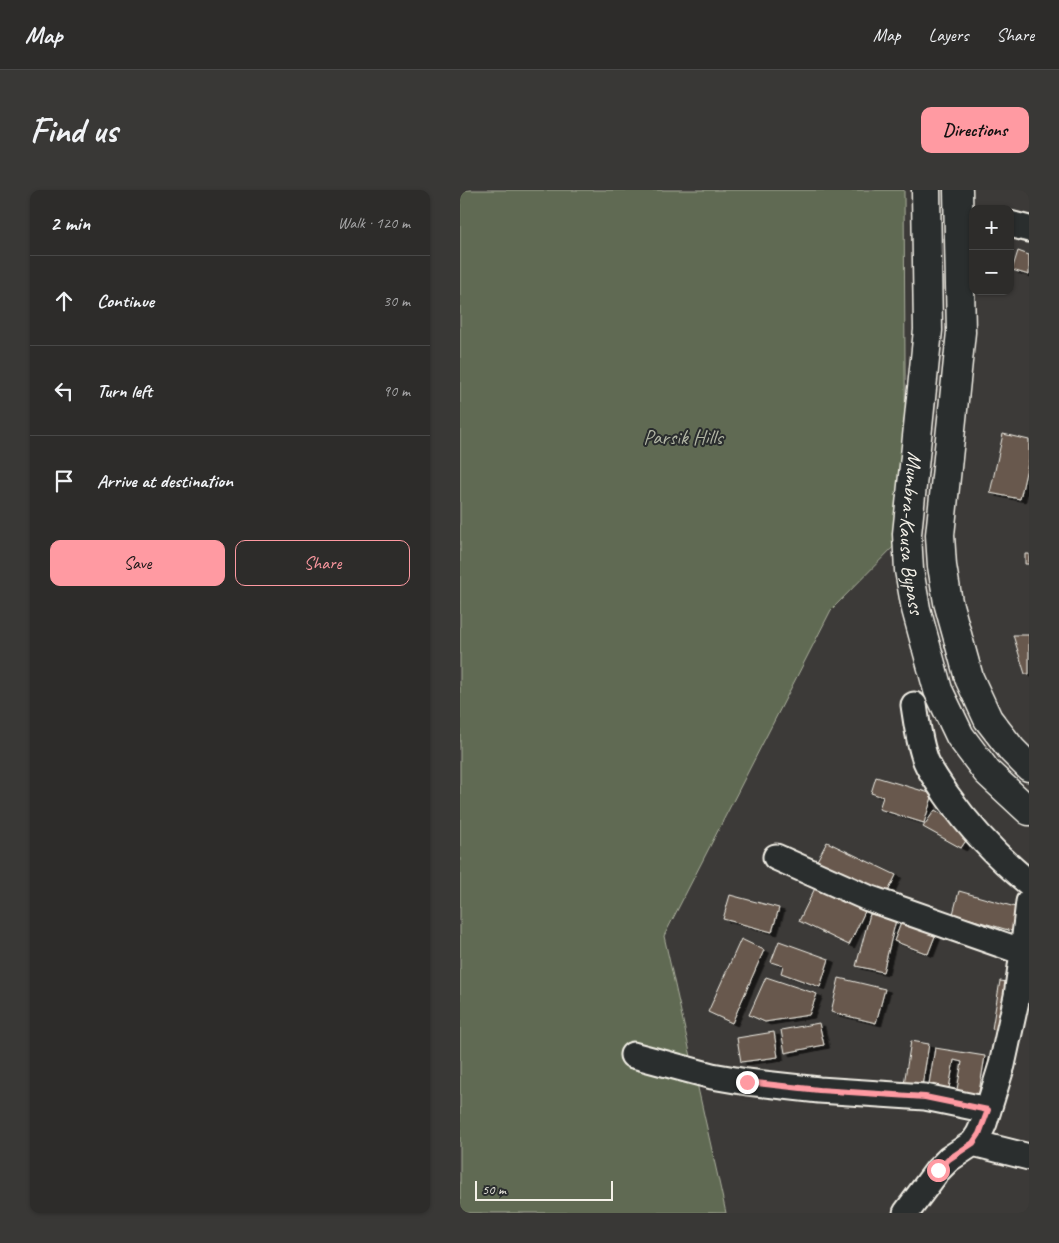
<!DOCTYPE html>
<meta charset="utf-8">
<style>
body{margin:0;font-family:Caveat,sans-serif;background:#393836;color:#f1f3f6}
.controls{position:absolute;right:15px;top:15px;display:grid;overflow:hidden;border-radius:10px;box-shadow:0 1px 4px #0004}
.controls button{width:45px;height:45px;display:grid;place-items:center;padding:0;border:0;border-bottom:1px solid #484847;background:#2d2c2a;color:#f1f3f6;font:25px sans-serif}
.scale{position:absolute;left:15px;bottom:12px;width:138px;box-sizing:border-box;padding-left:5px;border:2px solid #f4f1e8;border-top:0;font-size:14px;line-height:18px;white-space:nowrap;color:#f4f1e8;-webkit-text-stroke:4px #2a2d2e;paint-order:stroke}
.stop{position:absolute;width:15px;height:15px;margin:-11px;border:4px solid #ff9aa2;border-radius:50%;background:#fff}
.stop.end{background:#ff9aa2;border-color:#fff;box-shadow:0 1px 5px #0008}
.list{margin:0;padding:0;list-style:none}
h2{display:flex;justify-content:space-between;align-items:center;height:65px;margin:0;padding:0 20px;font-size:21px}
h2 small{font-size:16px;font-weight:400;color:#a7a7a8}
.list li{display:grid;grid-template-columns:32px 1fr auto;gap:15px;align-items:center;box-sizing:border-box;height:90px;padding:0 20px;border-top:1px solid #484847}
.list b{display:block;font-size:19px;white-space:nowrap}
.list em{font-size:16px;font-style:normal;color:#a7a7a8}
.actions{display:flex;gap:10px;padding:15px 20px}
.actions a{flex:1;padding:11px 0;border:1px solid #ff9aa2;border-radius:10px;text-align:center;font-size:18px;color:#ff9aa2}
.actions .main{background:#ff9aa2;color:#111}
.icon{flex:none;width:28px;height:28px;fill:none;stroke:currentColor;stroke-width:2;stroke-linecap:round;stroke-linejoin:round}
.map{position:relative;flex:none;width:569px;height:1023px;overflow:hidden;border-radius:10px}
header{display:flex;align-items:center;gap:30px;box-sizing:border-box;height:70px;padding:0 25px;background:#2d2c2a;border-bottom:1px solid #484847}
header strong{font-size:24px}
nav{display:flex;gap:28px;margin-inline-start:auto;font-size:18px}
.intro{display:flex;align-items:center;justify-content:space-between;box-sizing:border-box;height:120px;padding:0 30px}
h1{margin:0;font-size:35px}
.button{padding:12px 22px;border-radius:10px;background:#ff9aa2;color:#111;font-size:18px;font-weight:700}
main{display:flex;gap:30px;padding:0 30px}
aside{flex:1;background:#2d2c2a;border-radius:10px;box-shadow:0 1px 4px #0004}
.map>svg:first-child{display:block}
.green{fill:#606b52;stroke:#aaae9d}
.building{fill:#67594e;stroke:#f4f1e8;filter:url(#shadow)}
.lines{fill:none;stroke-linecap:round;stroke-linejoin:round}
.minor-casing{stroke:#f4f1e8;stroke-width:29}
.highway-casing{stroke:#f4f1e8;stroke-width:31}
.minor{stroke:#2a2d2e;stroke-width:25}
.highway{stroke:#2a2d2e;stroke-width:28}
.route{stroke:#ff9aa2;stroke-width:6}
.labels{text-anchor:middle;stroke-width:4;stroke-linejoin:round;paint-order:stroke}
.park-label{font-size:21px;fill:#b1b5a4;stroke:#2a2d2e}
.street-label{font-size:21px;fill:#f4f1e8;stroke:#2a2d2e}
</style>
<header>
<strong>Map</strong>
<nav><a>Map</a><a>Layers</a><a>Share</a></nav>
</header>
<div class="intro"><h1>Find us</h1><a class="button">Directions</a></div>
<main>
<aside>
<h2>2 min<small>Walk · 120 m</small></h2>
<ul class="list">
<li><svg class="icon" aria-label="ahead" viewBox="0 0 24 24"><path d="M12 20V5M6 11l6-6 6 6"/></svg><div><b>Continue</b></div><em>30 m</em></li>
<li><svg class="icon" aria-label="left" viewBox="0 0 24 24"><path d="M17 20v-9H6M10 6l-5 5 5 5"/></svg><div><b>Turn left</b></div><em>90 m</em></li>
<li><svg class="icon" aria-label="arrive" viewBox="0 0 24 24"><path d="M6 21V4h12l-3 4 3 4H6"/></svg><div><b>Arrive at destination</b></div></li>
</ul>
<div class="actions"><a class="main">Save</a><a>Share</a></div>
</aside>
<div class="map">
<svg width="569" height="1023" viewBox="0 0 569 1023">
<defs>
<filter id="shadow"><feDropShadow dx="5.5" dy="3" stdDeviation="0" flood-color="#0009"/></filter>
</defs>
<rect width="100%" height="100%" fill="#3c3a38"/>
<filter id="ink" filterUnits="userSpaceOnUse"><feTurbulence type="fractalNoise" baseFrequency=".02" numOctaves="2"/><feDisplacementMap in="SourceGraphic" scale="10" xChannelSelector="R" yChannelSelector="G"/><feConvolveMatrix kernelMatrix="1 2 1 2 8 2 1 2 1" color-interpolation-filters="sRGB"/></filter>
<g filter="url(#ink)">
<path class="green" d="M0 0H444L446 344 371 420 204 746 266 1023H0Z"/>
<path class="building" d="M558 61 569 65V85L552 80Z
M543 244 569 250V269L560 309 530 303Z
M565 364H569V374H565Z
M553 445H569V484H565Z
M416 587 473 604 464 633 419 619 423 607 411 603Z
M475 620 511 643 501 658 463 637Z
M367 652 436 685 423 712 353 678Z
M358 692 408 715 389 755 339 731Z
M499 701 562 719 555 742 493 724Z
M270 705 319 718 312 742 263 729Z
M410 724 436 730 423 782 396 776Z
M443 728 477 741 468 764 434 751Z
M281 749 304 760 272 833 248 822Z
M319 751 369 769 360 797 321 783 323 776 311 772Z
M306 787 357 804 349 825 305 832 289 825Z
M379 788 425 799 416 833 371 822Z
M540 791 557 793 548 842 532 839Z
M359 833 364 855 325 863 321 840Z
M314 842 318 867 281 872 277 848Z
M451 851 469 854 462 896 444 894Z
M475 858 525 866 518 908 496 905 502 872 494 870 488 904 468 900Z"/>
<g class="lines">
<g class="minor-casing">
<path id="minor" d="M550 34 569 39
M454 515C457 534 459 553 466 571 471 583 479 593 486 604 509 637 537 667 569 693
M316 667 408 708 563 762
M173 865 252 886 287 892 359 900 465 907 528 920
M513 953 569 967
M446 1023 478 980 489 969 513 953 519 944 524 933 542 875 557 806 563 762 569 712"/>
</g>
<g class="highway-casing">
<g id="highway">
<path id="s1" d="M466 0 468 140 447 344 449 380 456 419 478 500 500 546 527 582 569 621"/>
<path d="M498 0 501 142 480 345 482 376 488 412 509 488 528 529 552 560 569 577"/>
</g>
</g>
<use href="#minor" class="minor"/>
<use href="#highway" class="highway"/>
</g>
</g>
<g class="lines" filter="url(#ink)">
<path class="route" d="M287 892 359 900 465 907 528 920 519 944 513 953 489 969 478 980"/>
</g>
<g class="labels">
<g class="park-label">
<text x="223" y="254">Parsik Hills</text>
</g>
<g class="street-label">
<text dy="7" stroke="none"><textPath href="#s1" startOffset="344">Mumbra-Kausa Bypass</textPath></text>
</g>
</g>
</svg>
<div class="controls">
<button>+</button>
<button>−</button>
</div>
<div class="scale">50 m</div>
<div class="stop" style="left:478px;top:980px"></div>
<div class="stop end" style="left:287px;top:892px"></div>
</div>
</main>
